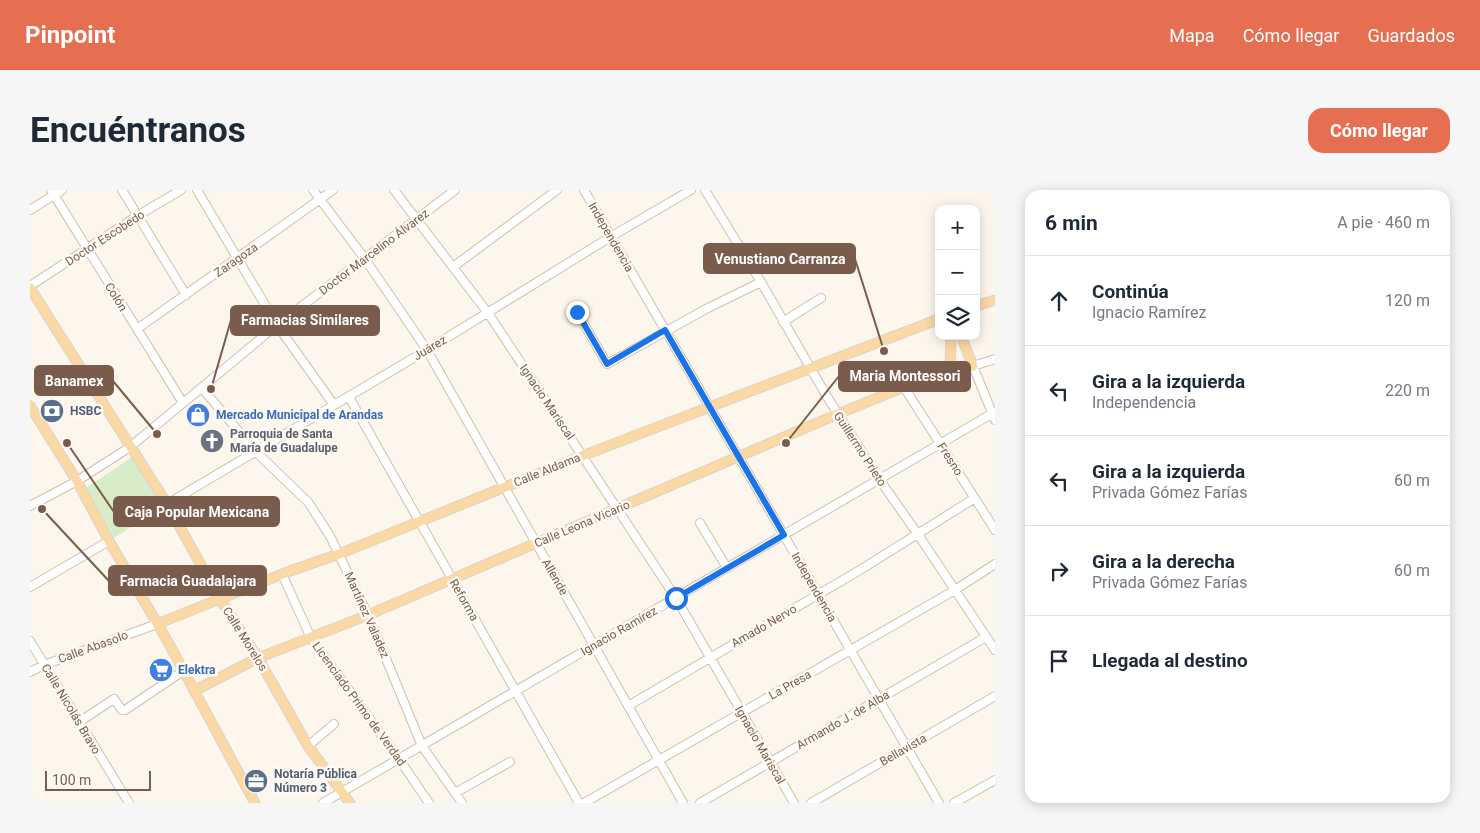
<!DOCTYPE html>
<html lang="es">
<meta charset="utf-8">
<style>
body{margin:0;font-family:Roboto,sans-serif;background:#f6f6f7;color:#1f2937}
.controls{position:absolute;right:15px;top:15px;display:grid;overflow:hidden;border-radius:10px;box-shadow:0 2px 12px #0003}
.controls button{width:45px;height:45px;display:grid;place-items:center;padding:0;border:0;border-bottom:1px solid #e0e1e3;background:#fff;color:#1f2937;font:25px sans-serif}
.scale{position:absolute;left:15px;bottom:12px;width:106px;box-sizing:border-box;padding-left:5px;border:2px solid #7a5c4d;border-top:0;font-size:14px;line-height:18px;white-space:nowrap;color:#7a5c4d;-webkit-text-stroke:4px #fffaf3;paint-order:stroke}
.stop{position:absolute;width:15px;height:15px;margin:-11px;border:4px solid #1a73e8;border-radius:50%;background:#fff}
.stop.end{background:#1a73e8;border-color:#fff;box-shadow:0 1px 5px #0008}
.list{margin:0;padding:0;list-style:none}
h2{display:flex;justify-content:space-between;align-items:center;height:65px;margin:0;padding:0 20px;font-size:21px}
h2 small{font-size:16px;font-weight:400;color:#747a83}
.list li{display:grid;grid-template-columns:32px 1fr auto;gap:15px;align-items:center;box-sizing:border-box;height:90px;padding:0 20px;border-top:1px solid #e0e1e3}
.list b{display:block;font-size:19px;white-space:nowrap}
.list p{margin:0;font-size:16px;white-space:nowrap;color:#747a83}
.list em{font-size:16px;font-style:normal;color:#747a83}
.icon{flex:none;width:28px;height:28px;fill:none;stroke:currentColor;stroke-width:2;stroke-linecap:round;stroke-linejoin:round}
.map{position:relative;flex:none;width:965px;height:613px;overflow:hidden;border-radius:15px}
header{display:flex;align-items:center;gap:30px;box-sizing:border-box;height:70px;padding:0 25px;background:#e76f51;color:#fff}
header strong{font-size:24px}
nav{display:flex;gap:28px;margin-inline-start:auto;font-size:18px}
.intro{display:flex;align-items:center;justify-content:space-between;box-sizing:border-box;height:120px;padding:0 30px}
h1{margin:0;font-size:35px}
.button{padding:12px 22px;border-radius:15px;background:#e76f51;color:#fff;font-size:18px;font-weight:700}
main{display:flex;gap:30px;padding:0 30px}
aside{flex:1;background:#fff;border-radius:15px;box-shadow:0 2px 12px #0003}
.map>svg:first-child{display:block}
.green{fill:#d8ecc9}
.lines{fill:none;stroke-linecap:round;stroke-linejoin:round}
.minor-casing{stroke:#d1beb0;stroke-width:10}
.major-casing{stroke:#dad1cd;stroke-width:11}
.minor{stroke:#fff;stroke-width:8}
.major{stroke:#fbd9a5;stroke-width:9}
.route{stroke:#1a73e8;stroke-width:6}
.labels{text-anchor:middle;stroke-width:5;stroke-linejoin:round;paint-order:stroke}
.street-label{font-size:12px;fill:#7a5c4d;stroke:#fffaf3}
.service-label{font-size:12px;font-weight:bold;fill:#4e5e75;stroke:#fffaf3;text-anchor:start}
.shop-label{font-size:12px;font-weight:bold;fill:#366cbe;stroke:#fffaf3;text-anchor:start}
.worship-label{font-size:12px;font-weight:bold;fill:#5b616d;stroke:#fffaf3;text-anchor:start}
.leader{fill:none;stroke:#7a5c4d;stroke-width:2}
.callout-dot{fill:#7a5c4d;stroke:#fffaf3;stroke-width:2}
.callout{fill:#7a5c4d;stroke:#7a5c4d;stroke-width:2}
.callout-label{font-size:14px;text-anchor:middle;font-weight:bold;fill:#fff}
</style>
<header>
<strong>Pinpoint</strong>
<nav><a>Mapa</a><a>Cómo llegar</a><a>Guardados</a></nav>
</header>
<div class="intro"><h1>Encuéntranos</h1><a class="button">Cómo llegar</a></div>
<main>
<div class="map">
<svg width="965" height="613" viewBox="0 0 965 613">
<rect width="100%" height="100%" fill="#fdf6ec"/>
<path class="green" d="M102 267 134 316 84 348 56 298Z"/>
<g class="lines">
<g class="minor-casing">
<path id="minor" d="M21 0 153 213
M92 0 156 105
M167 0 247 135 304 215
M283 0 335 69 397 160 653 613
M364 0 458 123 646 408 764 613
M554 0 909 613
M675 0 731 92 796 205 849 289 887 343 965 460
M0 20 32 0
M423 77 527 0
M0 96 107 26 151 0
M547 122 577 174 676 119 731 92
M753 132 791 108
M107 139 303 0
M965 169 943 176 965 230
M874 197 965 340
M172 198 226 262 278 312 300 346 338 425 392 556 432 613
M319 207 549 613
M137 314 397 160 582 46 661 0
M0 316 47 291 100 257 247 135 425 0
M670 333 697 378
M252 384 281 448 369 569 399 613
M0 397 79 351
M0 451 99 613
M0 482 14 475 127 434
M598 516 830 380 945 308
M49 532 84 509 92 520H95L153 481
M278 556 304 534
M425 603 480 572
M293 613 963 223
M554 613 925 400 965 374
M670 613 956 447
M781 613 965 506
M924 613 965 590"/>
</g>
<g class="major-casing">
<path id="major" d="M0 98 137 314 190 409 228 468 278 556 320 613
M946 116 965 110
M920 183 921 146
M0 216 47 291 79 351 138 452 225 613
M127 434 260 381 309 364 552 266 909 129
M164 501 228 468 338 425 808 224 874 197 943 176 931 146"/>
</g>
<use href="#minor" class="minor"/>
<use href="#major" class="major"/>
</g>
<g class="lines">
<path class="route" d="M547 122 577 174 635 140 754 345 646 408"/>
</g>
<defs>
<g id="bank-disc" transform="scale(1.25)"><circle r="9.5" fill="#5c6f8a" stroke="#fffaf3"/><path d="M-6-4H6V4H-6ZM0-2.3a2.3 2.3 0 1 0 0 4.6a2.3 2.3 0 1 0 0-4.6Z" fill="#fff"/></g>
<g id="shop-disc" transform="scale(1.25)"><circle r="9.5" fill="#3f7fe0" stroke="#fffaf3"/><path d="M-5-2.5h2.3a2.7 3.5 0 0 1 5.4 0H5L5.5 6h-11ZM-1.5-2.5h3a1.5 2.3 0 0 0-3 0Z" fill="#fff"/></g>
<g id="church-disc" transform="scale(1.25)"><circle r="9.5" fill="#6b7280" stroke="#fffaf3"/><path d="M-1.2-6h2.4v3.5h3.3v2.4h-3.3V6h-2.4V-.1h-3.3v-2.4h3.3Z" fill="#fff"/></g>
<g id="supermarket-disc" transform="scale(1.25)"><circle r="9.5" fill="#3f7fe0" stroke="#fffaf3"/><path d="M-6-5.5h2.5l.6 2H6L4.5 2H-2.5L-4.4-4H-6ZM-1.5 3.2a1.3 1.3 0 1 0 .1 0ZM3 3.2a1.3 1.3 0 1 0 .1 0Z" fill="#fff"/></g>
<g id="office-disc" transform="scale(1.25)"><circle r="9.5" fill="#5c6f8a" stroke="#fffaf3"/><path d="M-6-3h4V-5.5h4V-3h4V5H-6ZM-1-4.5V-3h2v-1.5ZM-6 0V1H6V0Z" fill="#fff"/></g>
</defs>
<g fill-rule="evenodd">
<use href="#bank-disc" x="22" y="221"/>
<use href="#shop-disc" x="168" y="225"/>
<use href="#church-disc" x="182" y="251"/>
<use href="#supermarket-disc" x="131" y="480"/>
<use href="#office-disc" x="226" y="591"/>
</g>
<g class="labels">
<g class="street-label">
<text transform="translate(581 47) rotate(60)" y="4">Independencia</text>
<text transform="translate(75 48) rotate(-33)" y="4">Doctor Escobedo</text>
<text transform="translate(344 62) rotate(-37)" y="4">Doctor Marcelino Álvarez</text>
<text transform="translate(206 70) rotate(-35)" y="4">Zaragoza</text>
<text transform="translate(86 107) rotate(58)" y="4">Colón</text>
<text transform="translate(400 158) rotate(-31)" y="4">Juárez</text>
<text transform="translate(517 212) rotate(56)" y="4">Ignacio Mariscal</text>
<text transform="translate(830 259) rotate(57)" y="4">Guillermo Prieto</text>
<text transform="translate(920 269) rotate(57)" y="4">Fresno</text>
<text transform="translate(517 280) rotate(-22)" y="4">Calle Aldama</text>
<text transform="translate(552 334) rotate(-23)" y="4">Calle Leona Vicario</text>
<text transform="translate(525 387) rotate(60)" y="4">Allende</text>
<text transform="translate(784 397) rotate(60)" y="4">Independencia</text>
<text transform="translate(434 410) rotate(60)" y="4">Reforma</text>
<text transform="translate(337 425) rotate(66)" y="4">Martínez Valadez</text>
<text transform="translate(734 436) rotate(-30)" y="4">Amado Nervo</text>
<text transform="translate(589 441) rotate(-30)" y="4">Ignacio Ramírez</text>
<text transform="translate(215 449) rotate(58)" y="4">Calle Morelos</text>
<text transform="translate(63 457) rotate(-20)" y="4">Calle Abasolo</text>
<text transform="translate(760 495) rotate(-30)" y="4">La Presa</text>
<text transform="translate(329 514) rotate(54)" y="4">Licenciado Primo de Verdad</text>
<text transform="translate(41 519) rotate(59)" y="4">Calle Nicolás Bravo</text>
<text transform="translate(813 530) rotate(-30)" y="4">Armando J. de Alba</text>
<text transform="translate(730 555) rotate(60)" y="4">Ignacio Mariscal</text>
<text transform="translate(873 560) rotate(-30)" y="4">Bellavista</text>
</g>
<g class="service-label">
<text x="40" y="225">HSBC</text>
<text x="244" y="588">Notaría Pública<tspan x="244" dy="14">Número 3</tspan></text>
</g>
<g class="shop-label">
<text x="186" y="229">Mercado Municipal de Arandas</text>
<text x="148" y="484">Elektra</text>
</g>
<g class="worship-label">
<text x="200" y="248">Parroquia de Santa<tspan x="200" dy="14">María de Guadalupe</tspan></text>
</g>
</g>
<path class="leader" d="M854 161L825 69M181 199L201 130M756 253L809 186M127 244L83 191M37 253L84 322M12 319L79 391"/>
<g class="callout-dot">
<circle cx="854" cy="161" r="5"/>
<circle cx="181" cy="199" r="5"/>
<circle cx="756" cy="253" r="5"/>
<circle cx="127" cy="244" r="5"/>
<circle cx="37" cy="253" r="5"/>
<circle cx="12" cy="319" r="5"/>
</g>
<g class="callout">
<rect x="674" y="54" width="151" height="29" rx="5"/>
<rect x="201" y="116" width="148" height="29" rx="5"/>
<rect x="809" y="172" width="131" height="29" rx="5"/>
<rect x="5" y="176" width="78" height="29" rx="5"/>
<rect x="84" y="307" width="165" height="29" rx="5"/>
<rect x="79" y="376" width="157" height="29" rx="5"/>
</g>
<g class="callout-label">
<text x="750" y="74">Venustiano Carranza</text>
<text x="275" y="135">Farmacias Similares</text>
<text x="875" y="191">Maria Montessori</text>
<text x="44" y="196">Banamex</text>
<text x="167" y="327">Caja Popular Mexicana</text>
<text x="158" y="396">Farmacia Guadalajara</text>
</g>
</svg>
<div class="controls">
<button>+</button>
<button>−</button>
<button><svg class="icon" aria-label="layers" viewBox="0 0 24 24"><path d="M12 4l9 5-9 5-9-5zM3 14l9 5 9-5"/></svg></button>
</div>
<div class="scale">100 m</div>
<div class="stop" style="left:646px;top:408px"></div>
<div class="stop end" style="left:547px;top:122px"></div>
</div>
<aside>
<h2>6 min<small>A pie · 460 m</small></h2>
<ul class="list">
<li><svg class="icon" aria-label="ahead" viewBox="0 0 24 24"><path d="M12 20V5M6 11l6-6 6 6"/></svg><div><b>Continúa</b><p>Ignacio Ramírez</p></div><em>120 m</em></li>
<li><svg class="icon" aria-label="left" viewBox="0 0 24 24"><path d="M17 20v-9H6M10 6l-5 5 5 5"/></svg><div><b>Gira a la izquierda</b><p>Independencia</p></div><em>220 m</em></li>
<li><svg class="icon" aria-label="left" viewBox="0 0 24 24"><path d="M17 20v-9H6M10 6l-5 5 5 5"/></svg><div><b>Gira a la izquierda</b><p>Privada Gómez Farías</p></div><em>60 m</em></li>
<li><svg class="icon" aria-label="right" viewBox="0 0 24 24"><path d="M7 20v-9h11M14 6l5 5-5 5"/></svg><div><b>Gira a la derecha</b><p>Privada Gómez Farías</p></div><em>60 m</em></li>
<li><svg class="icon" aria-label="arrive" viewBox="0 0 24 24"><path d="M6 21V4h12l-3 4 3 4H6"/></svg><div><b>Llegada al destino</b></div></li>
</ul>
</aside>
</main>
